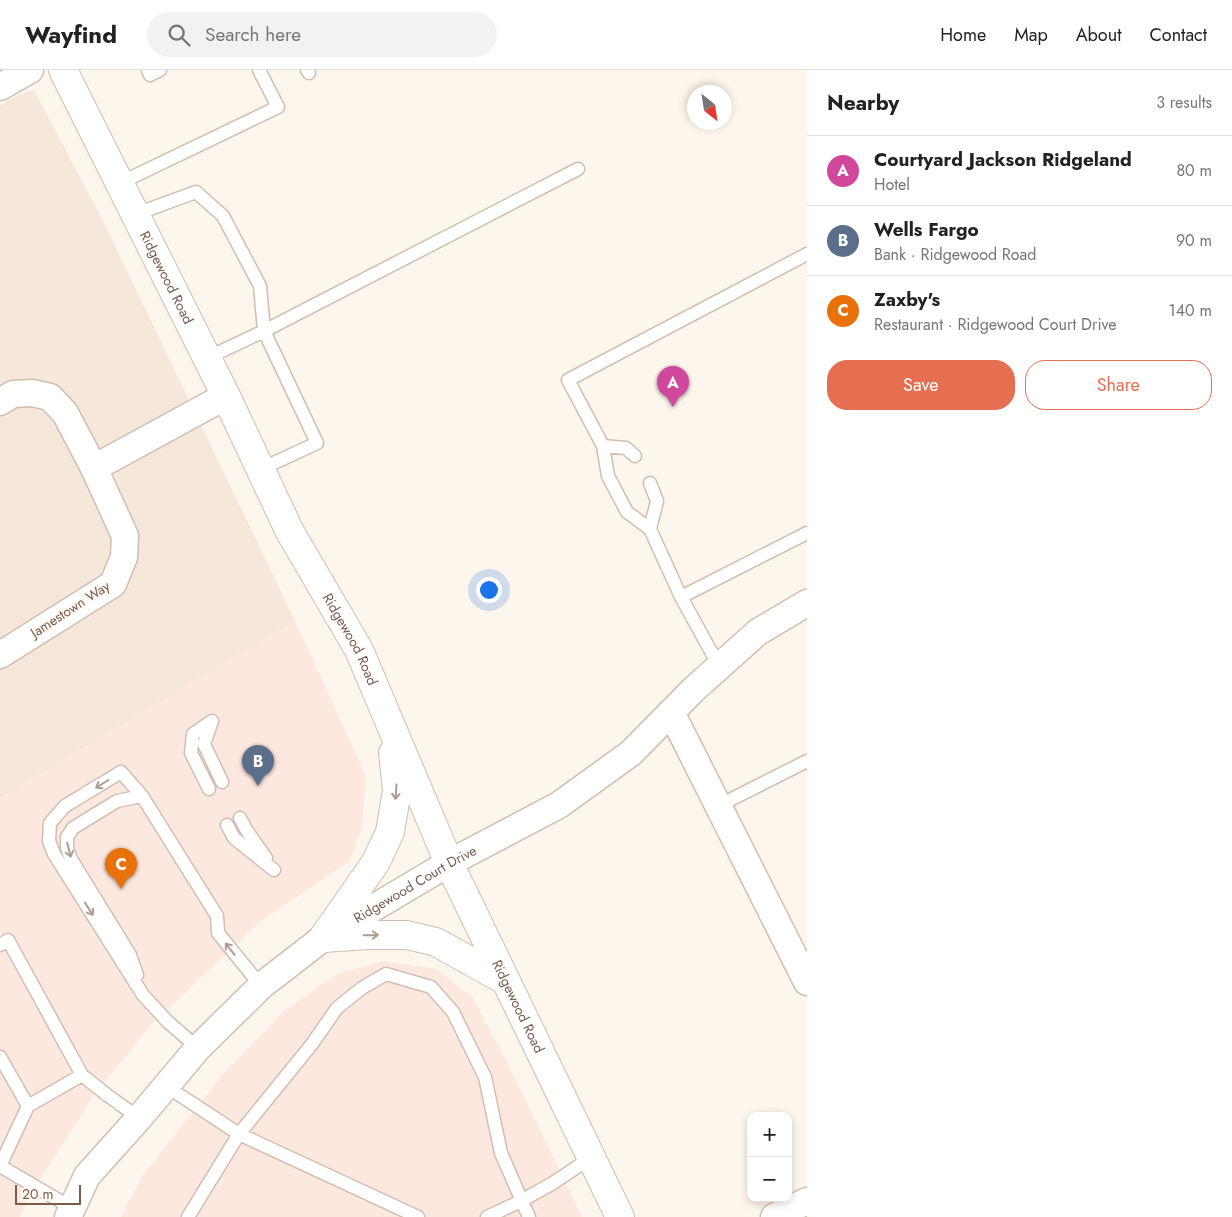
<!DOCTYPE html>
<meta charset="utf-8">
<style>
body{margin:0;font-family:Jost,sans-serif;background:#f2f2f2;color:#222}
.controls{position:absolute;right:15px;bottom:15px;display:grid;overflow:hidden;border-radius:10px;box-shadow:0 2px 8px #0003}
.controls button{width:45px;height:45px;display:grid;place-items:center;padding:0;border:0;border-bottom:1px solid #e0e0e0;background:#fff;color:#222;font:25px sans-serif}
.compass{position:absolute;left:687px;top:15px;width:45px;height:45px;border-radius:50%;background:#fff;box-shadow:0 2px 8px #0003;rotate:150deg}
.scale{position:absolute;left:15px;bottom:12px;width:66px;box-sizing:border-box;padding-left:5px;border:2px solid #7a5c4d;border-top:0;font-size:14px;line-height:18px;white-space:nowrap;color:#7a5c4d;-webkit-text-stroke:4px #fffaf3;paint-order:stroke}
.you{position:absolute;left:488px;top:519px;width:18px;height:18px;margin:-12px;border:4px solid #fff;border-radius:50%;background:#1a73e8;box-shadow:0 0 0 8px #1a73e833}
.badge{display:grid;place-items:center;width:32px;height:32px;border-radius:50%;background:#e76f51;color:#fff;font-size:16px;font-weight:700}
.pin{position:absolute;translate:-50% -41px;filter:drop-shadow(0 1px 2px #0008)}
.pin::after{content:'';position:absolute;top:26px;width:18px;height:15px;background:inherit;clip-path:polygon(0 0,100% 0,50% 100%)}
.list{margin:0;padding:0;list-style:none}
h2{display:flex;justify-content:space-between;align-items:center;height:65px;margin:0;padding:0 20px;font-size:21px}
h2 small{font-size:16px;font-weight:400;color:#767676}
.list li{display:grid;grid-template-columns:32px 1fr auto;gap:15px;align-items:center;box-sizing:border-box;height:70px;padding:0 20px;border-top:1px solid #e0e0e0}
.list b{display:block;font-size:19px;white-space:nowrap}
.list p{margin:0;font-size:16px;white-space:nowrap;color:#767676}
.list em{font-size:16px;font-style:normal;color:#767676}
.actions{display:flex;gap:10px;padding:15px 20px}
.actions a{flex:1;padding:11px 0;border:1px solid #e76f51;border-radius:20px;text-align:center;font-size:18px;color:#e76f51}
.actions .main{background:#e76f51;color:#fff}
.icon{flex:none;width:28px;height:28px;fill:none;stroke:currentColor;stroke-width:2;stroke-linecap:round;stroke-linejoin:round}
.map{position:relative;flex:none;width:807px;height:1147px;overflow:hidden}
header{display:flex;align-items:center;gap:30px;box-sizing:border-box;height:70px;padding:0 25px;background:#fff;border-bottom:1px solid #e0e0e0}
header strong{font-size:24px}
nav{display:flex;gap:28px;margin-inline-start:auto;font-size:18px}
.search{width:350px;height:45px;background:#f2f2f2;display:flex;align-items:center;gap:12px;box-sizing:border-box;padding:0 18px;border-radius:28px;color:#767676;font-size:19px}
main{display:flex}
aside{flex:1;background:#fff}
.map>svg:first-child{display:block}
.residential{fill:#f5e8da}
.commercial{fill:#fde8e0}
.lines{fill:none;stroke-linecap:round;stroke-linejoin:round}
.service-casing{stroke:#d1beb0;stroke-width:15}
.minor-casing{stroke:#d1beb0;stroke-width:29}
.tertiary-casing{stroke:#d1beb0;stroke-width:30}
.service{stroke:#fff;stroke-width:12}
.minor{stroke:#fff;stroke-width:26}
.tertiary{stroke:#fff;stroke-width:28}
.oneway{stroke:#af9d94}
.labels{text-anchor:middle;stroke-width:4;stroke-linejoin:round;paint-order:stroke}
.street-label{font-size:14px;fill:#7a5c4d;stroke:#fffaf3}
</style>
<header>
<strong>Wayfind</strong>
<div class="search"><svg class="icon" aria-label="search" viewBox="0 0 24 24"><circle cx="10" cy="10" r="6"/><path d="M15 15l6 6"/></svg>Search here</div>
<nav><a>Home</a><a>Map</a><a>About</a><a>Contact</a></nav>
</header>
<main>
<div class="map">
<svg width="807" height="1147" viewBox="0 0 807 1147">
<rect width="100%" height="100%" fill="#fdf6ec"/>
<path class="residential" d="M34 20 103 151 295 551 0 728V35L19 25Z"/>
<path class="commercial" d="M295 551 366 706 362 757 349 792 258 853 151 955 91 1029 28 1129 20 1147H0V728Z
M382 891 436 899 472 927 508 994 582 1147H121L143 1105 224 1003 285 940 338 904Z"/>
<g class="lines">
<g class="service-casing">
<path id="service" d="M148 0 150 5 160 0
M307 0 309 3
M120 113 278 37 259 0
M136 144 196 122 223 146 260 216 264 261 578 99
M207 288 264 261 317 373 261 399
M603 376 626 378 635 386
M650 413 657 431 650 459
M681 527 807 463
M719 596 681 527 650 459 627 442 608 406 603 376 568 310 807 184
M212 651 204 674 222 712
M209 719 191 683 193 664 212 651
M718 736 807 691
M240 748 247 761 266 788
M227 755 234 768 274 800
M0 875 8 870 82 1005 107 1025 139 1048
M137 905 130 885 71 789 67 778V767L73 758 117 731 142 726
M198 978 168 952 143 925 54 784 49 771 50 753 65 736 121 702 142 726 217 846 218 863 261 916
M0 987 28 1036
M166 1016 239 1064 418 1147
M72 1138 0 1096 28 1036 82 1005
M188 1147 239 1064 312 974 337 938 362 918 386 904 431 917 453 942 485 1007 501 1083 529 1147
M487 1147 521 1131 553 1113 592 1087"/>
</g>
<g class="minor-casing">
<g id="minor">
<path d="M0 17 30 0"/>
<path d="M0 332 13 324 32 323 50 327 65 343 94 398 125 466 124 487 113 514 0 585"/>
<path d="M94 398 226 326"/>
<path d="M671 642 807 912"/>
<path id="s1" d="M68 1147 87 1106 139 1048 198 978 261 916 323 868 449 793 559 735 631 683 693 620 758 562 807 533"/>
<path d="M774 1147 807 1131"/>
</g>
</g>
<g class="tertiary-casing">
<g id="tertiary">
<path id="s2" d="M63 0 226 326 290 462 359 580 449 793 620 1147"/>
<path d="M323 868 376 792 390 762 397 720 393 683"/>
<path d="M323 868 368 865H407L436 872 506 911"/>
</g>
</g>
<use href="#service" class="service"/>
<use href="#minor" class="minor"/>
<use href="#tertiary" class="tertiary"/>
</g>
<defs><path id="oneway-shaft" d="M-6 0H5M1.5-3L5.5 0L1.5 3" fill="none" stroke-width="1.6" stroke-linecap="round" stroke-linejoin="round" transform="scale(1.25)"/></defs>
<g class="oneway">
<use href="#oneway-shaft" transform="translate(102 714) rotate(148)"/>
<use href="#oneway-shaft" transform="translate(396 722) rotate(94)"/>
<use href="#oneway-shaft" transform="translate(69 780) rotate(76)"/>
<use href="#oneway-shaft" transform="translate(89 839) rotate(58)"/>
<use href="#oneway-shaft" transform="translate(371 865) rotate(-1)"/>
<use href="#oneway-shaft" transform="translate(230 879) rotate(-128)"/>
</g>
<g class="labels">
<g class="street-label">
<text dy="5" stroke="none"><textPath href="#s2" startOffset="232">Ridgewood Road</textPath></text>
<text transform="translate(70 539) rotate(-33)" y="5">Jamestown Way</text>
<text dy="5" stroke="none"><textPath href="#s2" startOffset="638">Ridgewood Road</textPath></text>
<text dy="5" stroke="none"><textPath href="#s1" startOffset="488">Ridgewood Court Drive</textPath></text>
<text dy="5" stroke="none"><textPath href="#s2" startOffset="1042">Ridgewood Road</textPath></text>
</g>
</g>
</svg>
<div class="controls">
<button>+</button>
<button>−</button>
</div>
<svg class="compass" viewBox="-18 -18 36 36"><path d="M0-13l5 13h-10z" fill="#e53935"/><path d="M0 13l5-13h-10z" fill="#767676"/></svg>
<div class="scale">20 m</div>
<div class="you"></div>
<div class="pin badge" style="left:673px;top:337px;background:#d1479c">A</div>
<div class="pin badge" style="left:258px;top:716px;background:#5c6f8a">B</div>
<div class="pin badge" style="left:121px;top:819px;background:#e8710a">C</div>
</div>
<aside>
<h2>Nearby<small>3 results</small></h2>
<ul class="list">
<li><span class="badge" style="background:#d1479c">A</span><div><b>Courtyard Jackson Ridgeland</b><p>Hotel</p></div><em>80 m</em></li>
<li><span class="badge" style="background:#5c6f8a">B</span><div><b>Wells Fargo</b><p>Bank · Ridgewood Road</p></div><em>90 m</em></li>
<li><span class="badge" style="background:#e8710a">C</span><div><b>Zaxby's</b><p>Restaurant · Ridgewood Court Drive</p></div><em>140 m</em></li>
</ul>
<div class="actions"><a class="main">Save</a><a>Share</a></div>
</aside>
</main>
